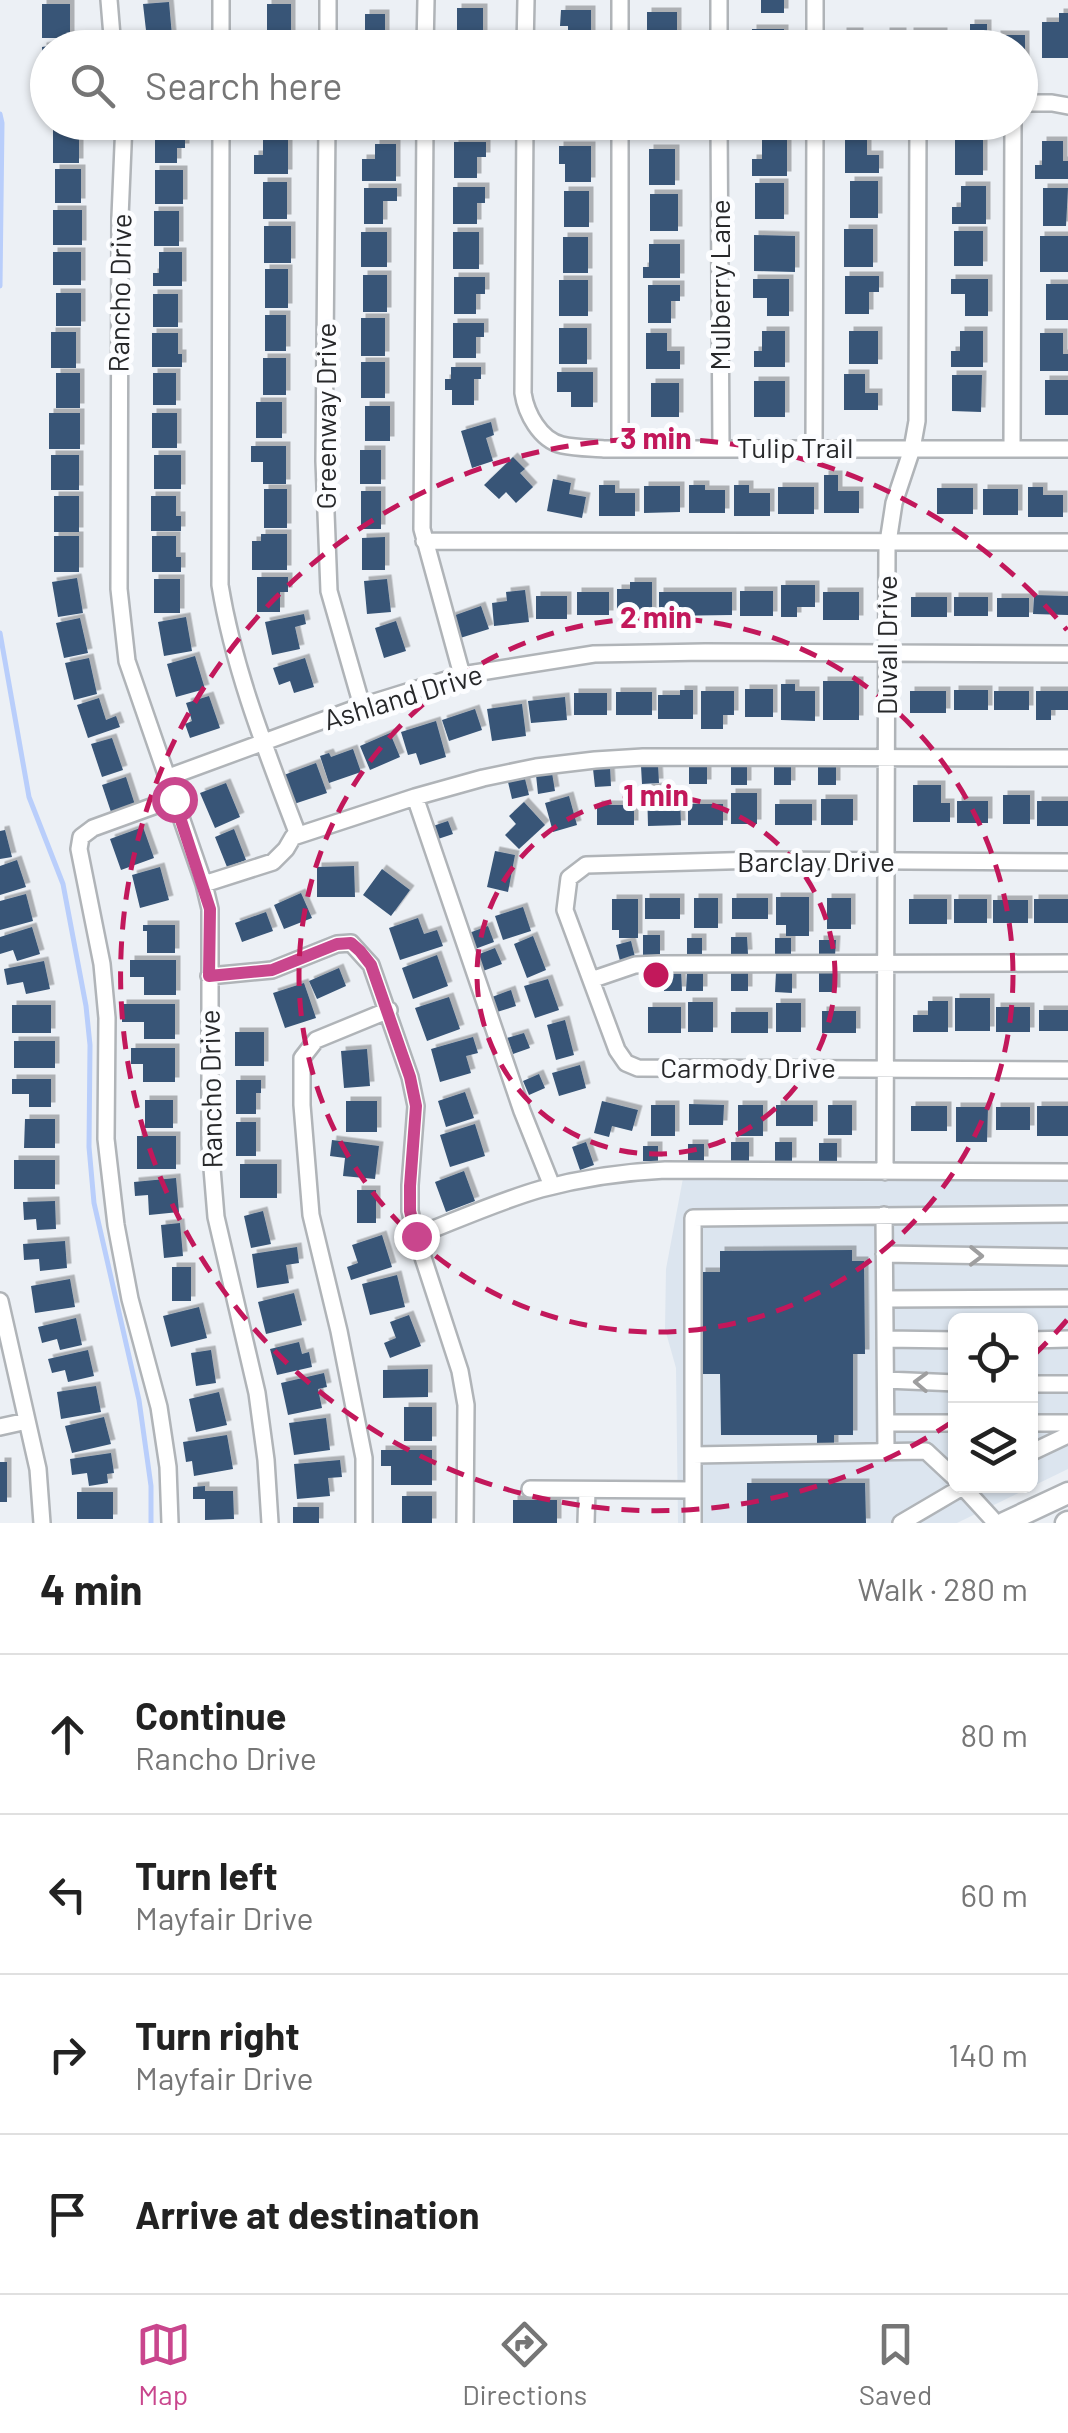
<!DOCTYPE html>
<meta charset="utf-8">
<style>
body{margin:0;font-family:Barlow,sans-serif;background:#f2f2f2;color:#222}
.controls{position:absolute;right:30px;bottom:30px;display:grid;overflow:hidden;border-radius:15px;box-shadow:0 2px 8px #0004}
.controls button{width:90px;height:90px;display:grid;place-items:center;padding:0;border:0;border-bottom:2px solid #e0e0e0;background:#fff;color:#222;font:50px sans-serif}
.stop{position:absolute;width:30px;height:30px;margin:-22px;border:8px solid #c9468d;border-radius:50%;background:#fff}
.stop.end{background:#c9468d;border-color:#fff;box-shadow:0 2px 10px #0008}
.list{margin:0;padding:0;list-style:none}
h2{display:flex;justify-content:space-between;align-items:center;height:130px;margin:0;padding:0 40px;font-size:42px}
h2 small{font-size:32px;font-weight:400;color:#767676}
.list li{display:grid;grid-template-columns:65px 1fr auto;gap:30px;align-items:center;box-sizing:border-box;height:160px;padding:0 40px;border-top:2px solid #e0e0e0}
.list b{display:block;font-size:38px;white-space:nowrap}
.list p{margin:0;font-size:32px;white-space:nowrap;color:#767676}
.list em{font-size:32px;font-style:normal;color:#767676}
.icon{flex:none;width:55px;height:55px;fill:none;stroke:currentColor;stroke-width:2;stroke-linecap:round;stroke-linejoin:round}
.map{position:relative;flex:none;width:1068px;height:1523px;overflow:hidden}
.search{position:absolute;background:#fff;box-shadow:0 2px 8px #0004;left:30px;right:30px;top:30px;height:110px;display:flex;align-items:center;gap:25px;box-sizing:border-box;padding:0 35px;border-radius:55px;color:#767676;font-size:38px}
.sheet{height:770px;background:#fff}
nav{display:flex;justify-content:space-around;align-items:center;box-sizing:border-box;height:140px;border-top:2px solid #e0e0e0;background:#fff;font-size:28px;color:#767676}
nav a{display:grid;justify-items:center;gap:5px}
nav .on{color:#c9468d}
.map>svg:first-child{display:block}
.built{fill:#dce5ef;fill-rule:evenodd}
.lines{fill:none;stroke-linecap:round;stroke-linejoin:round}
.stream{stroke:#b9cefb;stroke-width:5}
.building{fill:#375577;filter:url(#shadow)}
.minor-casing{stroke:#b0b4b8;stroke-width:20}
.major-casing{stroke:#b0b4b8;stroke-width:25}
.minor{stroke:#fff;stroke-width:15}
.major{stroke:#fff;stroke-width:20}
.oneway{stroke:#9e9e9f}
.route{stroke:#c9468d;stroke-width:12}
.ring{fill:none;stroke:#c2185b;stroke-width:5;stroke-dasharray:18 12}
.labels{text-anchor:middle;stroke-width:10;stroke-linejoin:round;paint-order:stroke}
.street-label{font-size:28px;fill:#27282a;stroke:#fcfdff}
.centre{fill:#c2185b;stroke:#fcfdff;stroke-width:5}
.ring-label{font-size:30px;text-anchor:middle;font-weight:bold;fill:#c2185b;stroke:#fcfdff;stroke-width:10;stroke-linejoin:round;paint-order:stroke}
</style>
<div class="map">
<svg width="1068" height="1523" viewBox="0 0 1068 1523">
<defs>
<filter id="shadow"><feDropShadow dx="4.5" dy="-4.5" stdDeviation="0" flood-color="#0004"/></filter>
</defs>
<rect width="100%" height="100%" fill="#ecf0f5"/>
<path class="built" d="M683 1178 1068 1179V1469L957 1523H678L676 1368 665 1329 666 1269ZM956 1320H1030V1486H956Z"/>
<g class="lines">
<path class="stream" d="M0 114 2 123 0 286
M0 633 29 797 63 884 86 1006 90 1045 89 1147 94 1203 139 1400 151 1486V1523"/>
</g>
<path class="building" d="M761 0H784V13H761Z
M169 2 172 36 147 39 143 4Z
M42 4H70V38H42Z
M267 4H291V42H267Z
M457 8H483V44H457Z
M561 10H591V47H568V26H560Z
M647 12H677V48H647Z
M1059 13H1068V58H1042V22H1059Z
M365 14H385V48H365Z
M970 24H987V48H953L952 37H970Z
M752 29H784V48H761V44H752Z
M842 32H859V48H824V42H842Z
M885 32H902V48H867V37H885Z
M909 32H943V48H909Z
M996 35H1025V63H1020V48H996Z
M192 41V48H154V45Z
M48 46V81H44L42 47Z
M263 122H288V129H263Z
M362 122H397V136H362Z
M448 122H479V133H448Z
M565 122H591V136H565Z
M649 122H681V139H649Z
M155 128H185V148H177V163H155Z
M53 129H79V163H53Z
M762 137H787V176H752V159H762Z
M845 137H867V155H879V173H845Z
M263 138H288V174H254V155H263Z
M955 139H983V175H955Z
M1042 141H1063V161H1068V179H1035V165H1042Z
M454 142H486V157H477V178H454Z
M375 144H396V181H362V159H375Z
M559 146H591V182H565V164H559Z
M649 149H675V185H649Z
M55 169H81V203H55Z
M155 170H183V204H155Z
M850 181H878V218H850Z
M263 182H287V219H263Z
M755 183H784V219H755Z
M961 186H986V224H952V207H961Z
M453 187H485V203H477V224H453Z
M364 188H397V201H383V224H364Z
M1043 188H1068L1066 226H1043Z
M564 191H589V227H564Z
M650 194H678V231H650Z
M53 210H82V245H53Z
M154 211H179V246H154Z
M264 226H291V263H264Z
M844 229H873V267H844Z
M954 231H983V266H954Z
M361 232H387V267H361Z
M453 232H479V269H453Z
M754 235 795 236V272L754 271Z
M1040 236H1068V272H1040Z
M563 237H588V273H563Z
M649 244H680V278H643V267H649Z
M53 252H81V285H53Z
M159 252H182V286H153V273H159Z
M265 269H288V308H265Z
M363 275H387V312H363Z
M845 276H879V292H869V314H845Z
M454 277H485V294H476V314H454Z
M753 279H789V316H767V298H753Z
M951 279H988V316H965V294H951Z
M559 280H588V316H559Z
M1046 284H1068V320H1046Z
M648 285H680V301H671V323H648Z
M56 293H81V326H56Z
M153 294H178V327H153Z
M265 315H286V351H265Z
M361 318H385V356H361Z
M453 323H484V337H476V358H453Z
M559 328H587V364H559Z
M762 331H785V367H754V351H762Z
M849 331H878V364H849Z
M960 331H983V367H951V351H960Z
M51 332H76V368H51Z
M152 333H178V354H182V367H152Z
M646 333H667V351H680V369H646Z
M1040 333H1063V354H1068V371H1040Z
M263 358H286V395H263Z
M361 362H385V398H361Z
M451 367H481V379H474V405H452V390H445V379H451Z
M557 372H593V407H571V392H557Z
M56 373H80V408H56Z
M153 373H176V405H153Z
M844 374H865V393H878V410H844Z
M952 375H982L981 412 952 411Z
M1045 380H1068V415H1045Z
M754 381H785V417H754Z
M651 383H679V417H651Z
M256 402H282V438H256Z
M365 406H390V441H365Z
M49 413H80V449H49Z
M152 413H177V448H152Z
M491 422 494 435 486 438 493 461 472 468 461 431Z
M251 446H286V484H263V462H251Z
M360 450H381V484H360Z
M51 455H79V490H51Z
M154 455H181V489H154Z
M513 457 525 469 520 473 533 487 516 503 506 492 499 499 484 485Z
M824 475H838V491H859V513H824Z
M553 479 571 483 569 494 586 497 582 518 547 511Z
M599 485H615V493H635V516H599Z
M689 485H705V490H725V513H689Z
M734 485H749V493H770V516H734Z
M644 486H680V512L644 513Z
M778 487H814V514H778Z
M1028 487H1043V495H1063V517H1028Z
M937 488H973V514H937Z
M264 489H287V528H264Z
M983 489H1018V515H983Z
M361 491H381V529H361Z
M54 496H79V532H54Z
M151 496H176V516H181V531H151Z
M261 534H287V570H252V541H261Z
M54 536H79V572H54Z
M152 536H176V557H181V572H152Z
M385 537V570H362V538Z
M257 577H288V592H280V612H257Z
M77 578 83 613 58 617 52 582Z
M154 579H180V613H154Z
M387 579 391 612 367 614 364 581Z
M630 582H652V613H617V589H630Z
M781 585H815V607H797V617H781Z
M525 590 529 622 494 626 492 603 507 601 506 592Z
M740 591H773V616H740Z
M577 592H609V615H577Z
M659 592H732V615L659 616Z
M823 592H859V620H823Z
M1034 595 1068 596V615L1033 614Z
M536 596H567V619H536Z
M911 597H947V617H911Z
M954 597H988V616H954Z
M997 598H1029V617H997Z
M481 606 489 629 457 639 450 617Z
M304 614 306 624 295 627 300 649 272 655 265 622Z
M186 617 192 651 164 656 158 622Z
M80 618 88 653 64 658 56 623Z
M396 621 406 651 384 658 375 628Z
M195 656 205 689 176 697 167 664Z
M89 658 97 694 74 700 65 663Z
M305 658 314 687 294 693 290 681 279 685 273 668Z
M823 681H859V720H823Z
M781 684H795V691H815V721L781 720Z
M745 689H773V717H745Z
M680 690H693V719H658V695H680Z
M954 690H988V710H954Z
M701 691H734V715H723V729H701Z
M910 691H946V713H910Z
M994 691H1029V710H994Z
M1036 691H1068V710H1051V720H1036Z
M616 692H652V715H616Z
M574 693H607V715H574Z
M209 696 220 728 190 738 185 724 192 721 186 703Z
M565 697 567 720 531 723 528 701Z
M99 698 106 720 116 716 120 727 88 738 77 705Z
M522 704 526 736 492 741 487 709Z
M475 709 482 730 449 741 442 720Z
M436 721 446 757 420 765 416 753 408 755 401 732Z
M390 733 400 757 370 770 360 746Z
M112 738 123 770 102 777 91 744Z
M353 749 361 772 329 783 320 756 329 753 331 757Z
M316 763 327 793 294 804 284 775Z
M658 765 659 783 642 784 641 766Z
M689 765H707V784H689Z
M731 765H747V785H731Z
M774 766H791V785H774Z
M818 766H836V785H818Z
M610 767 611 786 595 787 593 769Z
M552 773 555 791 538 794 536 775Z
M126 777 137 811 113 818 102 785Z
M525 779 529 795 512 799 508 782Z
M226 783 240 817 215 828 200 793Z
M913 785H941V803H950V822H913Z
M664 787V799L680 798 681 825 648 826 647 788Z
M731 793H757V824H731Z
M1003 795H1030V824H1003Z
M569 796 577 825 553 832 545 803Z
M821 799H853V825H821Z
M957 801H988V823H957Z
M1037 801H1068V826H1037Z
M524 802 545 825 519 849 505 835 516 824 509 816Z
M688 804H723V825H688Z
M775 804H812V825H775Z
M597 805H634V825H597Z
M448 821 453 834 438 839 433 826Z
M143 827 154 858 121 870 110 839Z
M234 829 246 860 227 867 215 837Z
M5 830 12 857 0 859V831Z
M495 851 515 855 508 892 487 887Z
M17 860 26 887 0 895V866Z
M354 866 355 897H317V867Z
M160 867 169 900 140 908 132 875Z
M382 869 410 890 391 916 363 895Z
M301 893 312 918 284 929 274 905Z
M26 894 33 921 0 930V901Z
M776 897H809V936H786V925H776Z
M645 898H680V919H645Z
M694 898H718V928H694Z
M732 898H768V919H732Z
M827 898H851V929H827Z
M612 899H638V938H619V930H612Z
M909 899H947V924H909Z
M954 899H987V923H954Z
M1034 899H1068V923H1034Z
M993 900H1028V923H993Z
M523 907 531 931 503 940 495 916Z
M266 912 273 931 242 942 235 923Z
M418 918 424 934 437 930 443 946 400 960 389 928Z
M143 925H175V953H147V931H143Z
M488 926 494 942 475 949 469 933Z
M32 927 40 954 17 961 13 950 0 954V937Z
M643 935H660V955H643Z
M533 936 546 970 527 978 514 944Z
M731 937H747L748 954 731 955Z
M687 938H702V955H687Z
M775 938H791V956H775Z
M819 940H836L835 956H819Z
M631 941 635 957 620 961 616 945Z
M495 948 502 964 483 971 477 955Z
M437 955 448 986 413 999 402 968Z
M130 960H176V995H144V977H130Z
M44 961 50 989 26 994 23 982 7 985 4 969Z
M339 968 346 986 317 999 309 981Z
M664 970H681L682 991H664Z
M687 972H703V991H686Z
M731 972H748V991H731Z
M776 972H792V993L775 992Z
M819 973H836V992H819Z
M548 979 559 1010 535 1018 524 986Z
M304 983 316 1018 285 1028 273 993Z
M511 990 516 1006 497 1012 492 997Z
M449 997 460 1029 427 1041 415 1008Z
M955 998H990V1031H955Z
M928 1001H948V1032H913V1015H928Z
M688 1002H713V1032H688Z
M776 1003H801V1032H776Z
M122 1004H175V1039H144V1022H122Z
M12 1005H51V1033H12Z
M648 1007H681V1033H648Z
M996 1007H1030V1032H996Z
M1039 1010H1068V1031H1039Z
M822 1011H856V1033H822Z
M731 1012H768V1033H731Z
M565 1020 574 1055 556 1060 547 1025Z
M235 1032H264V1066H235Z
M524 1033 530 1048 513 1054 507 1038Z
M473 1037 478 1053 466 1056 471 1073 440 1082 431 1049Z
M14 1041H55V1068H14Z
M131 1048H175V1082H143V1064H131Z
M367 1049 370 1086 344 1088 341 1051Z
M580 1065 586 1088 559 1096 552 1073Z
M539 1074 545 1088 529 1095 523 1081Z
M12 1079H51V1107H29V1094H12Z
M236 1080H261V1093H256V1114H236Z
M465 1092 474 1118 446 1127 438 1101Z
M145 1100H173V1128H145Z
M346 1101H377V1132H346Z
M602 1101 638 1110 632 1131 612 1126 609 1137 594 1133Z
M689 1104 724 1105 723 1125H689Z
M651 1105H675V1136H651Z
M738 1105H763V1136H738Z
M776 1105H813V1126H776Z
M828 1105H852V1135H828Z
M911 1106H947V1131H911Z
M1037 1106H1068V1136H1037Z
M956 1107H988L987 1142H956Z
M996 1107H1030V1130H996Z
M25 1119H55V1148H24Z
M236 1122H256V1156H236Z
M475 1124 485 1156 450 1167 440 1135Z
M137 1136H176V1169H137Z
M332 1140 379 1146 375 1179 343 1176 345 1158 330 1156Z
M586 1142 594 1165 580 1170 572 1147Z
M731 1142H749V1161H731Z
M775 1142H792V1162L775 1163Z
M819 1143H837V1162L819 1161Z
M688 1144H704V1161H688Z
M643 1146H658V1161H643Z
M14 1160H55V1189H14Z
M240 1164H277V1198H240Z
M464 1171 475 1201 446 1212 435 1182Z
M176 1178 179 1212 149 1215 148 1195 135 1196 134 1182Z
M357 1190H376V1223H357Z
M55 1201 56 1229 37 1230 36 1219 24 1220 23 1202Z
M263 1211 271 1244 251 1248 244 1216Z
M180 1223 183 1256 164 1258 161 1225Z
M382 1235 392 1267 351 1280 347 1267 358 1263 352 1245Z
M65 1241 67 1268 40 1271 39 1259 24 1260 23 1244Z
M297 1247 299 1263 286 1265 289 1283 257 1288 252 1254Z
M852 1250V1261H864L865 1354H853V1435H834V1447H817V1435H721L720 1374H702L701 1272H720V1251Z
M172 1267H191V1301H172Z
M397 1275 405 1307 370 1315 362 1284Z
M70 1279 75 1307 35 1313 31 1286Z
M294 1293 302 1325 266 1334 258 1302Z
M199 1307 207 1338 171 1347 163 1316Z
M409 1315 421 1346 390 1358 384 1343 396 1338 390 1322Z
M76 1318 82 1345 60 1350 57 1339 42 1343 38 1327Z
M299 1342 302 1354 309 1352 312 1367 277 1375 270 1349Z
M88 1350 94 1376 68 1382 65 1370 52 1373 48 1359Z
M211 1350 216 1383 196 1386 191 1353Z
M428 1369V1397L383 1398V1370Z
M324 1373 327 1387 318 1389 322 1408 288 1415 281 1383Z
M96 1386 101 1412 61 1419 57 1392Z
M219 1392 227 1425 196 1432 189 1399Z
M404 1407H432V1441H404Z
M104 1417 111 1444 72 1453 65 1426Z
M326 1418 330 1450 294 1455 289 1423Z
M227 1435 233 1469 194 1476 192 1461 186 1462 183 1442Z
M381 1450H432V1485H391V1466H381Z
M111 1453 114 1473 107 1474 108 1483 89 1486 87 1473 72 1475 70 1459Z
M340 1460 342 1477 328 1478 330 1496 297 1499 294 1464Z
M0 1462H7V1502H0Z
M747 1483H865L866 1523H747Z
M205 1486V1491H233L234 1519 205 1520V1499H193V1487Z
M77 1492H113V1519H77Z
M402 1496H432V1523H402Z
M513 1500H557V1523H513Z
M293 1507H319V1523H293Z"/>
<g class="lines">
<g class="minor-casing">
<path id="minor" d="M109 0 113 48
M620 0V48
M719 0V48
M815 0V48
M221 48V0
M328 48V0
M425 48 426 0
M525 48 526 0
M1020 103H1052L1068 106
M124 122 120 217 119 589 127 661 204 884 210 909V1144L216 1217 257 1393 266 1460 270 1523
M221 122 220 585C234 671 267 753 298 835
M327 122 324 461 329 591 362 706
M425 122 422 529 462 675
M525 122 523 393C526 413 540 440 562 445 575 448 591 448 604 449H1068
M620 122V449
M719 122 721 448
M814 448 815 122
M1012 449 1013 122
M424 541 1068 542
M166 778 362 706 462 675 594 654 705 652 1068 654
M415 797 522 1111 552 1186
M1068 862 760 860 586 865 569 878 565 910 617 1050 626 1063 638 1068 1068 1070
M204 884 273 862 286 849 293 837 415 797 483 778 536 767 595 760 643 757 1068 758
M209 976 272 970 337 944 351 943 371 965 410 1077 416 1106 410 1185V1211L416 1236 460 1371 466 1405 465 1523
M591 980 635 965 658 964 1068 963
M885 1172 887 549 894 503 912 449 917 421 918 122
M884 1215 886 1452
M416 1236C457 1220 499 1201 541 1189 582 1178 623 1172 665 1170L1068 1172
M884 1254 1068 1257
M885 1299 1068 1298
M0 1301 38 1469 42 1523
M885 1339 956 1340
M1030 1340 1068 1339
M886 1380 956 1383
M1030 1384H1068
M886 1423H956
M1030 1423H1068
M0 1427 27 1421
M1030 1453 1068 1435
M693 1455 926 1451 956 1479
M962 1486 996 1523
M530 1489 693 1490
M170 1523 168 1467 159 1407 130 1299 116 1225 106 1139 107 1018 102 964 79 849 81 837 93 828 173 799
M364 1523V1458L339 1331 311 1215 302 1105V1058L316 1040 389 1010
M586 1523 587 1490
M693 1523V1218L1068 1214
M901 1523 964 1486"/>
</g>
<g class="major-casing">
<path id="major" d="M1004 1523 1068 1493
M1066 1523 1068 1522"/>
</g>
<use href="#minor" class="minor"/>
<use href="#major" class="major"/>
</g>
<defs><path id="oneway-chevron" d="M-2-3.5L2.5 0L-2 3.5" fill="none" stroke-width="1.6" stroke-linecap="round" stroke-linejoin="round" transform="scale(2.5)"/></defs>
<g class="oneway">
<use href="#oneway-chevron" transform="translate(976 1256) rotate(1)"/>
<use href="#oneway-chevron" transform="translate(921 1382) rotate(-178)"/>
</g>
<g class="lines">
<path class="route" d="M174 799 210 909 209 976 272 970 337 944 351 943 360 951 371 965 410 1077 416 1106 410 1186V1211L416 1236"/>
</g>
<g class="ring">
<circle cx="656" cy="975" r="179"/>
<circle cx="656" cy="975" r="357"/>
<path d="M1067 1320A536 536 0 0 1 1032 1357M952 1422A536 536 0 1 1 1067 630"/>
</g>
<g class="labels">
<g class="street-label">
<text transform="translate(720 285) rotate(-90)" y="10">Mulberry Lane</text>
<text transform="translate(120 293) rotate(-89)" y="10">Rancho Drive</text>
<text transform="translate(326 416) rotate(-90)" y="10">Greenway Drive</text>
<text x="795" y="458">Tulip Trail</text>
<text transform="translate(887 645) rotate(-90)" y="10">Duvall Drive</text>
<text transform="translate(403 697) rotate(-17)" y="10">Ashland Drive</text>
<text x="816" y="872">Barclay Drive</text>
<text x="748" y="1078">Carmody Drive</text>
<text transform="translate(211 1089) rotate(-91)" y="10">Rancho Drive</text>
</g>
</g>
<circle cx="656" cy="975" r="15" class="centre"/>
<g class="ring-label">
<text x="656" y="449">3 min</text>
<text x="656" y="628">2 min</text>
<text x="656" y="806">1 min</text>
</g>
</svg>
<div class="controls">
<button><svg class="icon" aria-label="locate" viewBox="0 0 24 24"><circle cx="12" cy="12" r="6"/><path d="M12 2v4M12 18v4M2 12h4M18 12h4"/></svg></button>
<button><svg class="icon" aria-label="layers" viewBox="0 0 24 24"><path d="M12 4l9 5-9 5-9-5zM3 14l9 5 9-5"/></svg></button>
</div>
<div class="stop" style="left:174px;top:799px"></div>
<div class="stop end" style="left:416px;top:1236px"></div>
<div class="search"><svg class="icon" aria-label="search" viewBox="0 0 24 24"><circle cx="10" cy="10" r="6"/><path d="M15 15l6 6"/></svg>Search here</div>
</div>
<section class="sheet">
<h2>4 min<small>Walk · 280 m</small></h2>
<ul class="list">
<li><svg class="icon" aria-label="ahead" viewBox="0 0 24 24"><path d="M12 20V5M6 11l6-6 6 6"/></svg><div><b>Continue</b><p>Rancho Drive</p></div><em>80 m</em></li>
<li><svg class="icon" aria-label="left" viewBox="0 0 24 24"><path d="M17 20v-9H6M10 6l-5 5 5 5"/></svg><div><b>Turn left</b><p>Mayfair Drive</p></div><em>60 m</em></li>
<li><svg class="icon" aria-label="right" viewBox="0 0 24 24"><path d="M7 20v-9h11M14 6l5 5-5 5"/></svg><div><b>Turn right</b><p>Mayfair Drive</p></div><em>140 m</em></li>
<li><svg class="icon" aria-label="arrive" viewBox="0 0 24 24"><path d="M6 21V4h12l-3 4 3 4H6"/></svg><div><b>Arrive at destination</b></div></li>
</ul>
</section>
<nav>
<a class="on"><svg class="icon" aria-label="map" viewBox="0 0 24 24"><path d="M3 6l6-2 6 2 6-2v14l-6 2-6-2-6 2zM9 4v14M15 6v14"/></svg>Map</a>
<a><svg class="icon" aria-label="directions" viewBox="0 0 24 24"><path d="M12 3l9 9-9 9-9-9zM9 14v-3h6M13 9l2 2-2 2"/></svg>Directions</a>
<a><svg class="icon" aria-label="saved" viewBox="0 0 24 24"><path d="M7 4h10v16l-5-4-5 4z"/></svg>Saved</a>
</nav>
